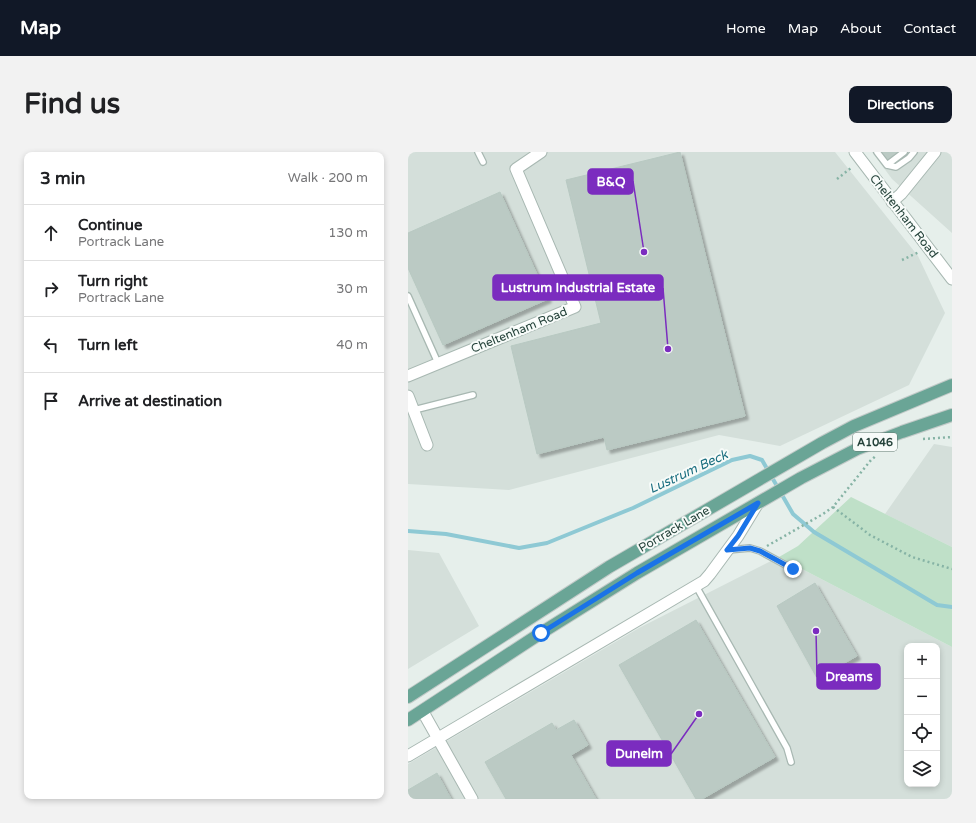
<!DOCTYPE html>
<meta charset="utf-8">
<style>
body{margin:0;font-family:"Varela Round",sans-serif;background:#f2f2f2;color:#202124}
.controls{position:absolute;right:12px;bottom:12px;display:grid;overflow:hidden;border-radius:8px;box-shadow:0 2px 6px #0003}
.controls button{width:36px;height:36px;display:grid;place-items:center;padding:0;border:0;border-bottom:1px solid #e0e0e0;background:#fff;color:#202124;font:20px sans-serif}
.stop{position:absolute;width:12px;height:12px;margin:-9px;border:3px solid #1a73e8;border-radius:50%;background:#fff}
.stop.end{background:#1a73e8;border-color:#fff;box-shadow:0 1px 4px #0008}
.list{margin:0;padding:0;list-style:none}
h2{display:flex;justify-content:space-between;align-items:center;height:52px;margin:0;padding:0 16px;font-size:17px}
h2 small{font-size:13px;font-weight:400;color:#757577}
.list li{display:grid;grid-template-columns:26px 1fr auto;gap:12px;align-items:center;box-sizing:border-box;height:56px;padding:0 16px;border-top:1px solid #e0e0e0}
.list b{display:block;font-size:15px;white-space:nowrap}
.list p{margin:0;font-size:13px;white-space:nowrap;color:#757577}
.list em{font-size:13px;font-style:normal;color:#757577}
.icon{flex:none;width:22px;height:22px;fill:none;stroke:currentColor;stroke-width:2;stroke-linecap:round;stroke-linejoin:round}
.map{position:relative;flex:none;width:544px;height:647px;overflow:hidden;border-radius:8px}
header{display:flex;align-items:center;gap:24px;box-sizing:border-box;height:56px;padding:0 20px;background:#111827;color:#fff}
header strong{font-size:19px}
nav{display:flex;gap:22px;margin-inline-start:auto;font-size:14px}
.intro{display:flex;align-items:center;justify-content:space-between;box-sizing:border-box;height:96px;padding:0 24px}
h1{margin:0;font-size:28px}
.button{padding:10px 18px;border-radius:8px;background:#111827;color:#fff;font-size:14px;font-weight:700}
main{display:flex;gap:24px;padding:0 24px}
aside{flex:1;background:#fff;border-radius:8px;box-shadow:0 2px 6px #0003}
.map>svg:first-child{display:block}
.built{fill:#d4dfda;fill-rule:evenodd}
.green{fill:#bfe0c8}
.lines{fill:none;stroke-linecap:round;stroke-linejoin:round}
.stream{stroke:#8ec9d4;stroke-width:4}
.building{fill:#bbcac4;stroke:#b8c9c2;filter:url(#shadow)}
.service-casing{stroke:#a8b8b2;stroke-width:8}
.minor-casing{stroke:#a8b8b2;stroke-width:13}
.primary-casing{stroke:#c2cac8;stroke-width:14}
.path{stroke:#86b3a5;stroke-width:2.5;stroke-dasharray:2 3;stroke-linecap:butt}
.service{stroke:#fff;stroke-width:5.5}
.minor{stroke:#fff;stroke-width:11}
.primary{stroke:#6aa596;stroke-width:12}
.route{stroke:#1a73e8;stroke-width:5}
.labels{text-anchor:middle;stroke-width:4;stroke-linejoin:round;paint-order:stroke}
.shield{fill:#f7fbf9;stroke:#637a73;stroke-width:1}
.shield-label{font-size:11px;font-weight:bold;fill:#24423a}
.street-label{font-size:12px;fill:#24423a;stroke:#f7fbf9}
.water-label{font-size:13px;font-style:italic;fill:#1c6f80;stroke:#f7fbf9}
.leader{fill:none;stroke:#7b2cbf;stroke-width:1.5}
.callout-dot{fill:#7b2cbf;stroke:#f7fbf9;stroke-width:1.5}
.callout{fill:#7b2cbf;stroke:#7b2cbf;stroke-width:1.5}
.callout-label{font-size:13px;text-anchor:middle;font-weight:bold;fill:#fff}
</style>
<header>
<strong>Map</strong>
<nav><a>Home</a><a>Map</a><a>About</a><a>Contact</a></nav>
</header>
<div class="intro"><h1>Find us</h1><a class="button">Directions</a></div>
<main>
<aside>
<h2>3 min<small>Walk · 200 m</small></h2>
<ul class="list">
<li><svg class="icon" aria-label="ahead" viewBox="0 0 24 24"><path d="M12 20V5M6 11l6-6 6 6"/></svg><div><b>Continue</b><p>Portrack Lane</p></div><em>130 m</em></li>
<li><svg class="icon" aria-label="right" viewBox="0 0 24 24"><path d="M7 20v-9h11M14 6l5 5-5 5"/></svg><div><b>Turn right</b><p>Portrack Lane</p></div><em>30 m</em></li>
<li><svg class="icon" aria-label="left" viewBox="0 0 24 24"><path d="M17 20v-9H6M10 6l-5 5 5 5"/></svg><div><b>Turn left</b></div><em>40 m</em></li>
<li><svg class="icon" aria-label="arrive" viewBox="0 0 24 24"><path d="M6 21V4h12l-3 4 3 4H6"/></svg><div><b>Arrive at destination</b></div></li>
</ul>
</aside>
<div class="map">
<svg width="544" height="647" viewBox="0 0 544 647">
<defs>
<filter id="shadow"><feDropShadow dx="3.5" dy="3.5" stdDeviation="1" flood-color="#0004"/></filter>
</defs>
<rect width="100%" height="100%" fill="#e6efeb"/>
<path class="built" d="M0 0H427L510 104 537 161 501 233 372 294 311 283 101 338 0 332Z
M464 0H544V81L484 27Z
M526 292 544 295V395L477 362Z
M0 398 31 401 71 474 0 517Z
M371 405 544 495V647H0V612L231 476ZM499 494H529V632H499Z"/>
<path class="green" d="M443 345 544 395V495L371 405 390 394Z"/>
<g class="lines">
<path class="stream" d="M0 379 38 382 111 396 139 391 225 356 324 308 342 304 354 308 385 362 406 380 529 453 544 455"/>
</g>
<path class="building" d="M272 0 337 264 199 298 196 285 129 302 103 194 193 171 158 28Z
M473 0H493L480 9Z
M92 40 140 147 35 193 0 116V81Z
M407 431 449 504 409 526 369 454Z
M288 468 367 605 294 647H288L211 513Z
M166 568 180 593 163 603 188 647H98L77 610 144 571 148 578Z
M29 621 43 647H0V638Z"/>
<g class="lines">
<g class="service-casing">
<path id="service" d="M70 0 75 10
M469 0 479 13 488 15 501 6 506 0
M479 13 496 0
M0 144 30 211
M6 258 65 243
M320 398 342 396 352 399 385 417
M288 434 379 596 383 610"/>
</g>
<g class="minor-casing">
<path id="minor" d="M447 0 544 127
M484 50 493 42 527 0
M0 224 167 155 108 17 133 0
M0 244 19 293
M15 560 64 647
M0 604 296 429 302 422 330 384 350 351"/>
</g>
<g class="primary-casing">
<path id="primary" d="M0 545 201 415 414 291 446 274 544 233
M0 568 133 481 229 421 393 326 449 297 494 280 544 263"/>
</g>
<path class="path" d="M429 27 443 16
M494 108 511 100
M515 287 544 285
M425 355 462 383 504 405 544 417
M359 394 415 362 425 355 463 308 469 303"/>
<use href="#service" class="service"/>
<use href="#minor" class="minor"/>
<use href="#primary" class="primary"/>
</g>
<g class="lines">
<path class="route" d="M133 481 229 421 350 351 330 384 319 398 342 396 352 399 385 417"/>
</g>
<g class="labels">
<rect class="shield" x="445" y="281" width="44" height="18" rx="3"/>
<g class="shield-label">
<text x="467" y="294">A1046</text>
</g>
<g class="street-label">
<text transform="translate(496 64) rotate(52)" y="4">Cheltenham Road</text>
<text transform="translate(111 178) rotate(-22)" y="4">Cheltenham Road</text>
<text transform="translate(266 377) rotate(-30)" y="4">Portrack Lane</text>
</g>
<g class="water-label">
<text transform="translate(280 319) rotate(-25)" y="5">Lustrum Beck</text>
</g>
</g>
<path class="leader" d="M236 100L225 29M260 197L255 136M408 479L409 525M291 562L263 602"/>
<g class="callout-dot">
<circle cx="236" cy="100" r="4"/>
<circle cx="260" cy="197" r="4"/>
<circle cx="408" cy="479" r="4"/>
<circle cx="291" cy="562" r="4"/>
</g>
<g class="callout">
<rect x="180" y="17" width="45" height="25" rx="4"/>
<rect x="85" y="123" width="170" height="25" rx="4"/>
<rect x="409" y="512" width="63" height="25" rx="4"/>
<rect x="199" y="589" width="64" height="25" rx="4"/>
</g>
<g class="callout-label">
<text x="203" y="34">B&amp;Q</text>
<text x="170" y="140">Lustrum Industrial Estate</text>
<text x="441" y="529">Dreams</text>
<text x="231" y="606">Dunelm</text>
</g>
</svg>
<div class="controls">
<button>+</button>
<button>−</button>
<button><svg class="icon" aria-label="locate" viewBox="0 0 24 24"><circle cx="12" cy="12" r="6"/><path d="M12 2v4M12 18v4M2 12h4M18 12h4"/></svg></button>
<button><svg class="icon" aria-label="layers" viewBox="0 0 24 24"><path d="M12 4l9 5-9 5-9-5zM3 14l9 5 9-5"/></svg></button>
</div>
<div class="stop" style="left:133px;top:481px"></div>
<div class="stop end" style="left:385px;top:417px"></div>
</div>
</main>
